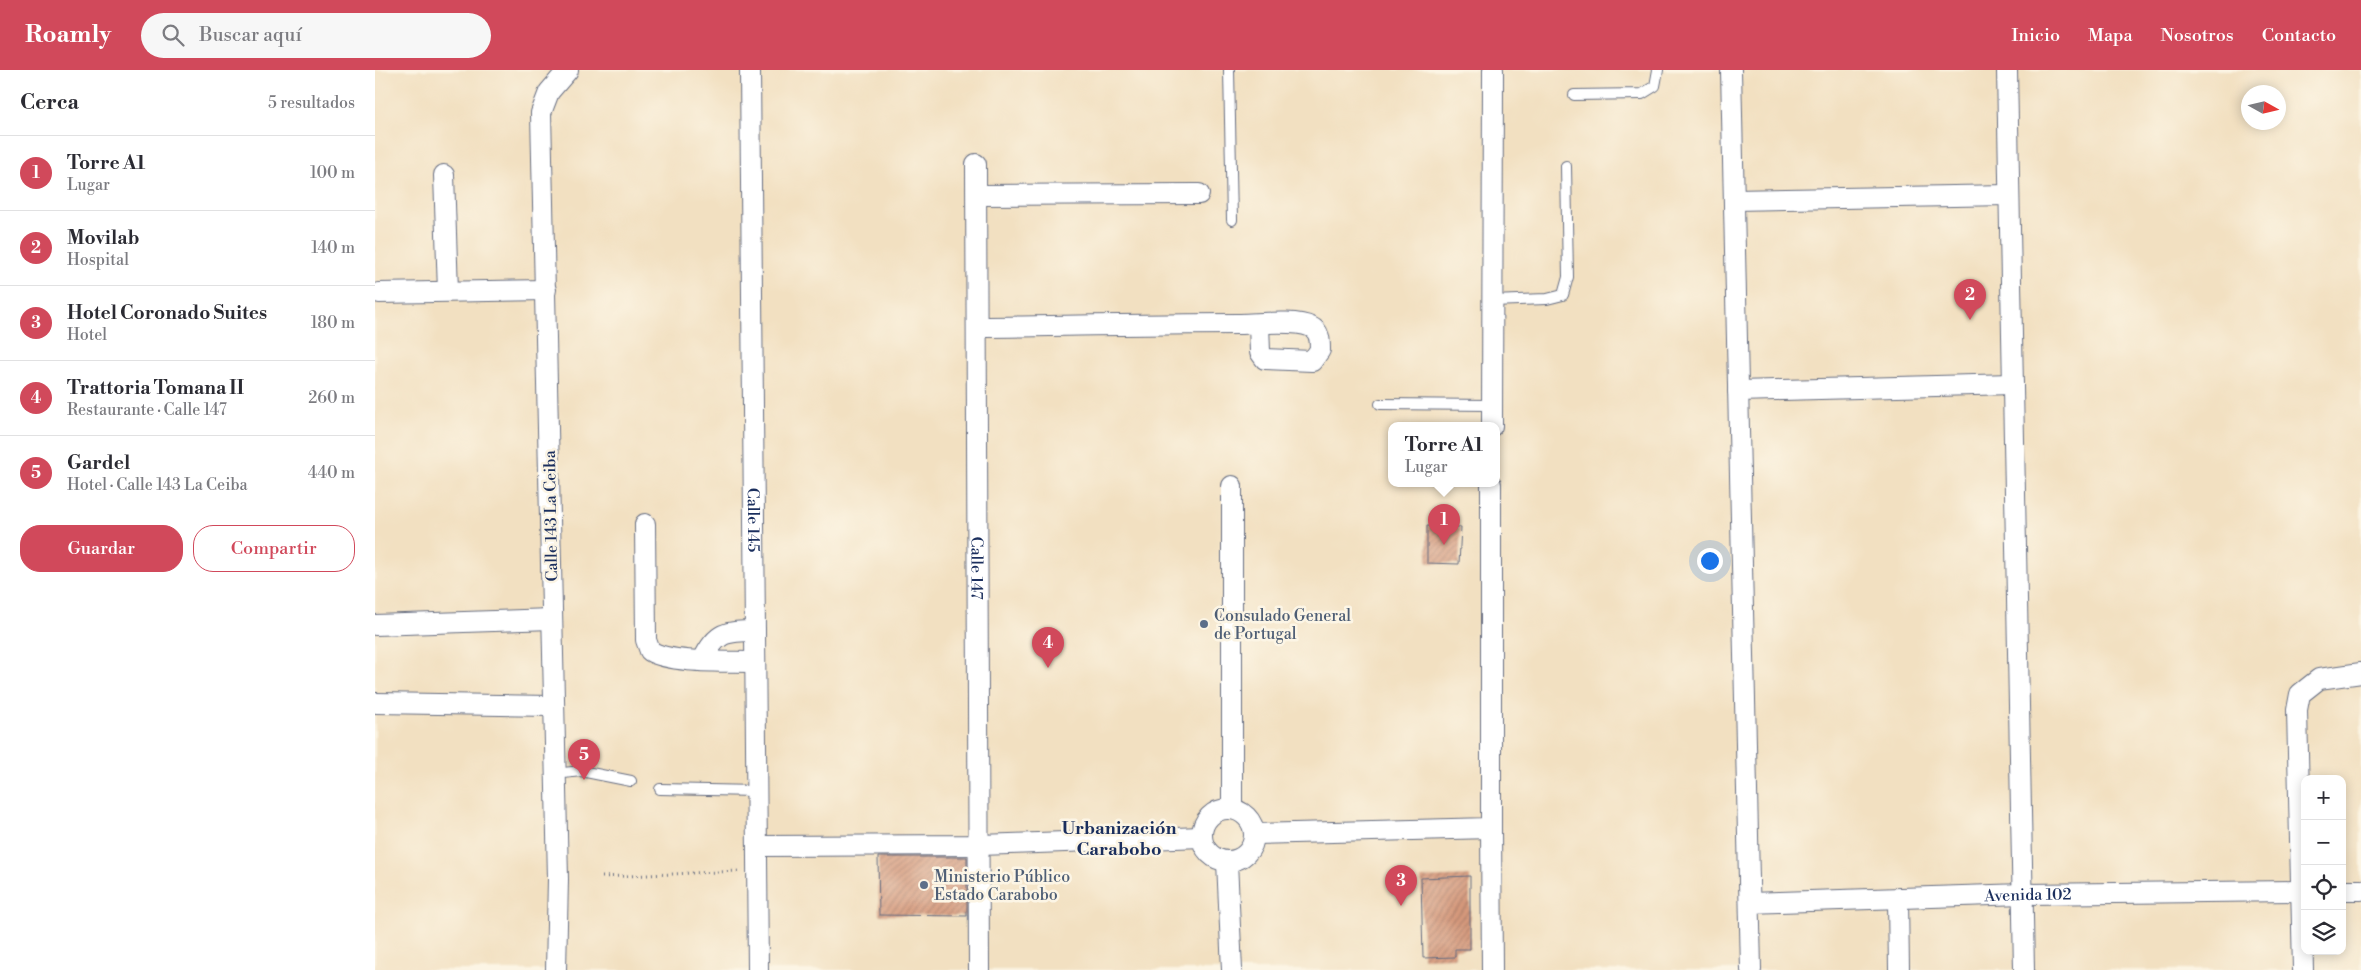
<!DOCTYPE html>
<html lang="es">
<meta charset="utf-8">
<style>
body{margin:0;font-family:"Libre Bodoni",serif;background:#f7f7f7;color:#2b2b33}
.controls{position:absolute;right:15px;bottom:15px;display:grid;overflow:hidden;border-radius:10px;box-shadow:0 2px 12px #0003}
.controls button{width:45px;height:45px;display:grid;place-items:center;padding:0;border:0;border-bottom:1px solid #e1e1e2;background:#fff;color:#2b2b33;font:25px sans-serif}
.compass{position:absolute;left:1866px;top:15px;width:45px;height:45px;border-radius:50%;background:#fff;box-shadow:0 2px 12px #0003;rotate:98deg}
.you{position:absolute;left:1334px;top:490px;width:18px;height:18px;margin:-12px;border:4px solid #fff;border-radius:50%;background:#1a73e8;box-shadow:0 0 0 8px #1a73e833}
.badge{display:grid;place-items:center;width:32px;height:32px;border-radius:50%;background:#d1495b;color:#fff;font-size:16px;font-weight:700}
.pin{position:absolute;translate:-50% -41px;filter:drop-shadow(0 1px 2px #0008)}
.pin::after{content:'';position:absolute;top:26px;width:18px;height:15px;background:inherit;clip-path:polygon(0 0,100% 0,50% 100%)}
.popup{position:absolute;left:1013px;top:352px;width:112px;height:65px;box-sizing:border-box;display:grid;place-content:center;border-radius:10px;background:#fff;filter:drop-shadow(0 1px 4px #0005);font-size:16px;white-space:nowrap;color:#7c7c81}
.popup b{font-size:19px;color:#2b2b33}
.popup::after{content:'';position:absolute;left:50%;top:100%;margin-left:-10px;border:10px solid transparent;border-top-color:#fff}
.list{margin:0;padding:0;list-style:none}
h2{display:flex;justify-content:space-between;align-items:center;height:65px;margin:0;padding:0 20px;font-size:21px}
h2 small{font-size:16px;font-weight:400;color:#7c7c81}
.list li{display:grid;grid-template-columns:32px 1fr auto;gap:15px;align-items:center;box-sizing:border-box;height:75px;padding:0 20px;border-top:1px solid #e1e1e2}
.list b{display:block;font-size:19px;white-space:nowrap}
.list p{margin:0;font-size:16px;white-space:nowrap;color:#7c7c81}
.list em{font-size:16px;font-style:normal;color:#7c7c81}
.actions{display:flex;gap:10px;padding:15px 20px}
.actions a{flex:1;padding:11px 0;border:1px solid #d1495b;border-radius:20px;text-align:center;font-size:18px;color:#d1495b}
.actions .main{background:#d1495b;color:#fff}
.icon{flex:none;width:28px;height:28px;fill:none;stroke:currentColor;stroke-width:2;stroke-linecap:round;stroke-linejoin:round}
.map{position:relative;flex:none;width:1986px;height:900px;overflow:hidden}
header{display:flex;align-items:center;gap:30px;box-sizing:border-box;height:70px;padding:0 25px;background:#d1495b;color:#fff}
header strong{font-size:24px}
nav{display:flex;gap:28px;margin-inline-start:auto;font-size:18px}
.search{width:350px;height:45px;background:#f7f7f7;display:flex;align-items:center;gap:12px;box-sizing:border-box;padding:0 18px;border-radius:28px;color:#7c7c81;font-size:19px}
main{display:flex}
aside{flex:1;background:#fff}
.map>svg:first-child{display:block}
.building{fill:url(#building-hatch)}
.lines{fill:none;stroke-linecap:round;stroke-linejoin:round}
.service-casing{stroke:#666d81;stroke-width:12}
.minor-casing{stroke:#666d81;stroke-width:22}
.path{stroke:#666d81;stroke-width:3;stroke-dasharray:1 4;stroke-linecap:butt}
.service{stroke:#fff;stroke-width:10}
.minor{stroke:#fff;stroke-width:20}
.service-dot{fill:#5c6f8a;stroke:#fcf5e5;stroke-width:2}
.labels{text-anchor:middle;stroke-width:5;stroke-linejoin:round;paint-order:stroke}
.street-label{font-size:16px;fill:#1b2f5e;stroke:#fcf5e5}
.service-label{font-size:16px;fill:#4e5e75;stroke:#fcf5e5;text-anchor:start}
.neighbourhood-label{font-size:18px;font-weight:bold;fill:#1b2f5e;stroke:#fcf5e5}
</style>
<header>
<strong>Roamly</strong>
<div class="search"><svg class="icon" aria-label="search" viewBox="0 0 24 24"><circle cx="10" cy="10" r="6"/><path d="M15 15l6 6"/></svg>Buscar aquí</div>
<nav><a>Inicio</a><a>Mapa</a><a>Nosotros</a><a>Contacto</a></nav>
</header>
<main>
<aside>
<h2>Cerca<small>5 resultados</small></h2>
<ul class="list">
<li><span class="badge">1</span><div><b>Torre A1</b><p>Lugar</p></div><em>100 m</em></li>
<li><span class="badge">2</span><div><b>Movilab</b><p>Hospital</p></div><em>140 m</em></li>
<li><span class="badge">3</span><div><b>Hotel Coronado Suites</b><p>Hotel</p></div><em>180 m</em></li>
<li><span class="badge">4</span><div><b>Trattoria Tomana II</b><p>Restaurante · Calle 147</p></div><em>260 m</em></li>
<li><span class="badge">5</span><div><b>Gardel</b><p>Hotel · Calle 143 La Ceiba</p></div><em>440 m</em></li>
</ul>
<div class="actions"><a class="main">Guardar</a><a>Compartir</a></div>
</aside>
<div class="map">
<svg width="1986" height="900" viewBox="0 0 1986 900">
<defs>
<pattern id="building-hatch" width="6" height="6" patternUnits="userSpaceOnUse" patternTransform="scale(1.25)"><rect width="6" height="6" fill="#d5997c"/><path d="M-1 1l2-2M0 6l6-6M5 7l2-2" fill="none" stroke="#ac7d69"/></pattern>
</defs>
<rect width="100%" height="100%" fill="#fcf5e5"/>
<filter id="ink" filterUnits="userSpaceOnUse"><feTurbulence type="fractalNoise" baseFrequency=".02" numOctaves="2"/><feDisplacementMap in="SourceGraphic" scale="10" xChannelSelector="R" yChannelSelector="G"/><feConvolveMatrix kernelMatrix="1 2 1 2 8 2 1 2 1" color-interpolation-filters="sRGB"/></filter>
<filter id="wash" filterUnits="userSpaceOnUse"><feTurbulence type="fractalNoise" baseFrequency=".0096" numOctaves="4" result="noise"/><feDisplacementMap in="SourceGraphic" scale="20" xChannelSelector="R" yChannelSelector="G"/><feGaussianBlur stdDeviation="1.12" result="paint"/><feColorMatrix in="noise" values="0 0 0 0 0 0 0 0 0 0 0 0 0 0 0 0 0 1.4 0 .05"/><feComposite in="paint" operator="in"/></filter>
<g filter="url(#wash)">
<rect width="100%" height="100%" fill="#f2e0c1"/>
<g id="blocks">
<path class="building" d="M1052 456 1086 457 1084 494 1052 493Z
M503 787H592V846L504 845Z
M1095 806V879H1080V887L1048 888 1046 808Z"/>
</g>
</g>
<g filter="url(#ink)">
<use href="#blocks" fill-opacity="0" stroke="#666d81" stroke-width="1"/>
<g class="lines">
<g class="service-casing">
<path id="service" d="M854 0 857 150
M1199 25 1267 24 1280 16 1283 0
M1117 231 1172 229 1188 225 1193 207 1191 96
M1005 334 1117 335
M180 704 206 701 256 711
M285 719 381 721"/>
</g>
<g class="minor-casing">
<g id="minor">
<path id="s1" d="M375 0 383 900"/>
<path d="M1356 0 1376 900"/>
<path d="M1632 0 1649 900"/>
<path id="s2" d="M601 94 604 900"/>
<path d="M69 105 73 221"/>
<path d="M602 125 824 124"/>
<path d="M1359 130 1634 125"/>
<path d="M4 223 171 220"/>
<path d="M602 257C690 256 777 254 865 254 883 254 920 249 936 257 945 261 945 271 945 280L937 291 890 289 885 282 884 254"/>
<path d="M1363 321 1638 314"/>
<path d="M1117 356 1118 0"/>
<path d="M857 416V739"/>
<path d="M270 454 271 570 275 581C297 594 353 591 380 592"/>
<path d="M0 555 176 549"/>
<path d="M328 590C341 562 351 561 380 561"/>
<path d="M1 633 178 636"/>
<circle cx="853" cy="765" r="26"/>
<path d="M1116 758 1117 900"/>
<path d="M880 764 1116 758V414"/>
<path d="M383 776 605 775 827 767"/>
<path d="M852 792 857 900"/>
<path d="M1967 820H1986"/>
<path d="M1523 829 1524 900"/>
<path id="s3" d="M1375 833 1648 824 1930 821"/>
<path d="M181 900 183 809 166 43 174 22 193 0"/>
<path d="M1928 900 1922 640 1925 624 1944 609 1986 603"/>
</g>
</g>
<path class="path" d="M227 807 365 801"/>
<use href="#service" class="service"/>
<use href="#minor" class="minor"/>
</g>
</g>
<g class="service-dot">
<circle cx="829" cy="554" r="5"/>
<circle cx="549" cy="815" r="5"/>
</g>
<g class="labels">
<g class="street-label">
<text transform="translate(175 446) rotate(-91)" y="6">Calle 143 La Ceiba</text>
<text dy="6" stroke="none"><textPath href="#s1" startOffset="450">Calle 145</textPath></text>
<text dy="6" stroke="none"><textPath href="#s2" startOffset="404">Calle 147</textPath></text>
<text dy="6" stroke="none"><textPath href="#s3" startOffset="278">Avenida 102</textPath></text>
</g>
<g class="service-label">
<text x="839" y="551">Consulado General<tspan x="839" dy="18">de Portugal</tspan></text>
<text x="559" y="812">Ministerio Público<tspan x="559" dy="18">Estado Carabobo</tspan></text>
</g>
<g class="neighbourhood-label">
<text x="744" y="764">Urbanización<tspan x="744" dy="21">Carabobo</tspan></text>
</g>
</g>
</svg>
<div class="controls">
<button>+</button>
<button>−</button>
<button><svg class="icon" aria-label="locate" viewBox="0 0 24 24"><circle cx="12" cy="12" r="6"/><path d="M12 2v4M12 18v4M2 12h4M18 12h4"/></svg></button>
<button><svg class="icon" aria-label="layers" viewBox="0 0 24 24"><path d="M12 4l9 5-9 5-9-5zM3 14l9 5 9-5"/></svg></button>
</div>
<svg class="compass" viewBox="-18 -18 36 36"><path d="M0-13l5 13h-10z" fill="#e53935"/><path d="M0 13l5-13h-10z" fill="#7c7c81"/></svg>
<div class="you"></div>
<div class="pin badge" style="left:1069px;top:475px">1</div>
<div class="popup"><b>Torre A1</b>Lugar</div>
<div class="pin badge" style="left:1595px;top:250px">2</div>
<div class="pin badge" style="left:1026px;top:836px">3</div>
<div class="pin badge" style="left:673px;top:598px">4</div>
<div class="pin badge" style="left:209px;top:710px">5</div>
</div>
</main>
